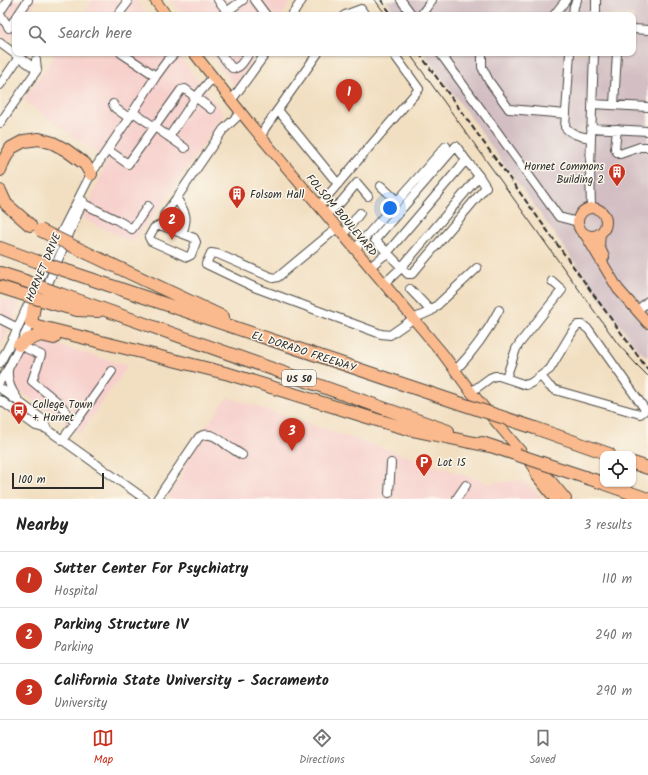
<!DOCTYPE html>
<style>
body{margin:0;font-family:Kalam,sans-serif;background:#f6f6f6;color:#222}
.controls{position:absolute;right:12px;bottom:12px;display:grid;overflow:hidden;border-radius:8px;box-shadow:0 1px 3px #0004}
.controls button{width:36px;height:36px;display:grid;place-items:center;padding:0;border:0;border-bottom:1px solid #e0e0e0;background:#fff;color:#222;font:20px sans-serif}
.scale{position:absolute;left:12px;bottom:10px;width:92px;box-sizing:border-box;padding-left:4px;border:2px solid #2b2b2b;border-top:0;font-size:11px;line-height:14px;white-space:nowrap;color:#2b2b2b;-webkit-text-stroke:3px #fbf7ec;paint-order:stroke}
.you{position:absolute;left:390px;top:208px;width:14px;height:14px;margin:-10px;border:3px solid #fff;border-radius:50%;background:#1a73e8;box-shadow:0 0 0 6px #1a73e833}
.badge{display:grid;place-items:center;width:26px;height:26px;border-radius:50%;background:#c8321e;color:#fff;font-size:13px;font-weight:700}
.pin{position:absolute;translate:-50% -33px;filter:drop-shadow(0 1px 2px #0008)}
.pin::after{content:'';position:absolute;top:21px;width:14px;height:12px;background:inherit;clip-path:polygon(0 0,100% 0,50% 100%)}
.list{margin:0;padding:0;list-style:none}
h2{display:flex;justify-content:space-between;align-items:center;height:52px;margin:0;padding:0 16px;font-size:17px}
h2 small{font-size:13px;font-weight:400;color:#767676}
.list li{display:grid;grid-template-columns:26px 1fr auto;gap:12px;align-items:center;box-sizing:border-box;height:56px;padding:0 16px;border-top:1px solid #e0e0e0}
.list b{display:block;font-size:15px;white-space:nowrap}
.list p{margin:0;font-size:13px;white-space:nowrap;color:#767676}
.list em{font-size:13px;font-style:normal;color:#767676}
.icon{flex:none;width:22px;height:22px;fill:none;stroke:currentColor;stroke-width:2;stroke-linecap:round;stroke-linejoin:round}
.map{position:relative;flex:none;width:648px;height:499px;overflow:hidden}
.search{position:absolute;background:#fff;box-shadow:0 1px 3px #0004;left:12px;right:12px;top:12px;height:44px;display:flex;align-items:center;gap:10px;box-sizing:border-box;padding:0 14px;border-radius:8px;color:#767676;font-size:15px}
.sheet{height:220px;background:#fff}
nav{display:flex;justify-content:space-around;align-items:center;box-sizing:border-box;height:56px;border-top:1px solid #e0e0e0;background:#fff;font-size:11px;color:#767676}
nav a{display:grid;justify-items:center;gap:2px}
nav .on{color:#c8321e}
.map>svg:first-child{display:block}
.built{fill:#f7d0cc}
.industrial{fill:#d2bec3}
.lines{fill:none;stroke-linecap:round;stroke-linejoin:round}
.minor-casing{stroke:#494642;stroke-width:10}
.major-casing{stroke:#494642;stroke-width:12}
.highway-casing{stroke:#494642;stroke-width:14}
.minor{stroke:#fff;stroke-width:8}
.major{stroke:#fbba8d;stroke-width:10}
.highway{stroke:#fbba8d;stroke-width:12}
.tram{stroke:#2b2b2b;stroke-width:1}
.rail{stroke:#2b2b2b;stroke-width:2;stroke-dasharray:6 3;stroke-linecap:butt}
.highway-bridge-casing{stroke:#494642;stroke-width:14;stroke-linecap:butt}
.highway-bridge{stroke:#fbba8d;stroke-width:12}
.labels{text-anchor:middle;stroke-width:3;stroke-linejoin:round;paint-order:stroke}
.shield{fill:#fbf7ec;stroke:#696865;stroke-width:1}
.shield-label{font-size:10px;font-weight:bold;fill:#2b2b2b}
.poi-label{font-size:11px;fill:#2b2b2b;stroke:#fbf7ec;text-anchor:start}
.street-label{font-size:11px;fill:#2b2b2b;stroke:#fbf7ec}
</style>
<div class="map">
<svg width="648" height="499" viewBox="0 0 648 499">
<rect width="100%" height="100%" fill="#fbf7ec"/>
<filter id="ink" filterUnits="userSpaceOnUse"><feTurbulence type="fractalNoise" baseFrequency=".025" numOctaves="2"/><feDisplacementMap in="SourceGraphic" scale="8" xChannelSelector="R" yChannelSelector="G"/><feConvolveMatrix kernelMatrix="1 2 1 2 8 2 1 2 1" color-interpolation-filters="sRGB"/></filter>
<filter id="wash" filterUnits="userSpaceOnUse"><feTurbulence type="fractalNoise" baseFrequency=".012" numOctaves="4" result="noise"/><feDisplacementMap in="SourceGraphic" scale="16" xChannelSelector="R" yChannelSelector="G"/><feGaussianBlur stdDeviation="0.9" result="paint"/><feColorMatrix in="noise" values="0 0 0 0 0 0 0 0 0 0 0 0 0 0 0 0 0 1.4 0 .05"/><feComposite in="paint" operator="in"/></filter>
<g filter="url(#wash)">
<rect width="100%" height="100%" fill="#f2dfc1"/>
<path class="built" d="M0 0H37L27 15H15V32L8 42 0 32Z
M93 0H136L147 15H82Z
M171 0H292L282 15H182Z
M56 53H177L224 114 164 202 155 212 133 243 83 219 107 161 23 100Z
M210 53H257L235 86Z
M0 298 20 304 0 348Z
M38 341 48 342 128 366 80 434 17 389 13 383V376L30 345Z
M227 397 489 483 523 480 544 499H169L168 496 181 477 183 467 202 440 204 430Z"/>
<path class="industrial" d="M386 0H648V357L638 350 424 53H633V15H396Z"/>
</g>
<g filter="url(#ink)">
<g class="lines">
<g class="minor-casing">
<path id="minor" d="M218 0 230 15
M255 0 266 15
M401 0 412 15
M0 12 8 0
M0 14 9 28 15 19
M18 15 28 0
M118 15 128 2 126 0
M222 15 243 0
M292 15 302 0
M345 15 361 9 365 15
M421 15 432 0
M554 15 566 0
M573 15 574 6 577 0
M596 15V0
M633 29 648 30
M0 43 37 70
M121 53 156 76
M220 53 232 68C240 70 245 59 249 53
M440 53 559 217 578 222
M482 53V67L489 81 509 109 566 114
M570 53 565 127C572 135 580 136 590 138
M0 85 19 57
M231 101 266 53
M113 104 115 108 129 118
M592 104 648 107
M614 105 617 53
M278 110 338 184
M133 112 185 148
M0 123 37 70 36 60
M591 128 648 131
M617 129 615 148 617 152 620 154 640 147H648
M169 137 196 97 213 77
M261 137 265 128 318 53
M108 150 128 164 181 90 185 89 211 109
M466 160 456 146 375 240 408 274H412L486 187 479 176
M381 186 397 201
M177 199C185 212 189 217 182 233
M82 203 117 220 132 229 148 206
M319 206 419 89 393 53
M591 208 590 167 594 53
M326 214 341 202 357 183 368 196
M164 215 178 196 223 130 241 113
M160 225 194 238 196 242 191 255 187 257 151 241 149 237 154 228Z
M337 228 278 277 273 278 218 254 211 253 206 264 254 287 381 334 390 335 413 319 431 311 410 289
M343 235 360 213
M355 249 446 146
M370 267 387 253 466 160 479 176 401 268 384 284
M44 293 83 201
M431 311 477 268
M637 311 648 301
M0 319 18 328
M19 345 41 355 32 381 60 404 75 423 112 371
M0 363 14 336 55 245 91 174 133 112 156 76 167 61 175 53
M8 370C7 381 10 389 17 398
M455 371C473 352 487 333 499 310
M506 378 516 349 519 344 562 290 552 281
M0 381 8 369 33 318
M0 388 42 419 47 429
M471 392 490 378 495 376H499L526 385 531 383 550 369 574 329 578 325H583L589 330 644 408V411L640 414 555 390 549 386 541 376
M0 400 36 426 47 429 145 499
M62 440 75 423
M389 493 391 463
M457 498 466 485
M157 499 199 437C210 430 220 440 228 446 233 449 237 452 242 455"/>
</g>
<g class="major-casing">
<path id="major" d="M155 0 166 15
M194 53 251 125 443 354 471 392 534 467 536 475 555 499
M578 222a14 14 0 1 1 28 0a14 14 0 1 1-28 0Z
M600 233 599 246 604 257
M585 234 618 289 648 323
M534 467 542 470 566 499"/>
</g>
<g class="highway-casing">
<path id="highway" d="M0 170 4 160 11 148 24 141 39 139 53 143 66 150 85 164 91 174
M0 191 6 204 30 225
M0 248 36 261
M85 252 223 317
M70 272 462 404
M0 273 25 281
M0 287 22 294
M60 294 448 431
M34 295 35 301 31 323 37 326 229 374 377 420 412 430 489 446
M55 304 77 310 98 311
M19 345 27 340 41 335 54 338
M535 428 609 454
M482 443 518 455
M633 463 648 468
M554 467 603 483
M605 484 648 499"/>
</g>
<use href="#minor" class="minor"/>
<use href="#major" class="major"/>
<use href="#highway" class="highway"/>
<path class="tram" d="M375 0 386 15
M409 53 618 344 636 364 648 376"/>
<path class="rail" d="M381 0 392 15
M419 53 648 370"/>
<g class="highway-bridge-casing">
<path id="highway-bridge" d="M40 230 85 252
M36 261 70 272
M25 281 60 294
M22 294 55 304
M462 404 535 428
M518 455 554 467"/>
</g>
<use href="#highway-bridge" class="highway-bridge"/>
</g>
</g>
<defs>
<g id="building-pin" transform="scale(0.9)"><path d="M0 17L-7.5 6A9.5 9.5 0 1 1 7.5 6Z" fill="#c8321e" stroke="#fbf7ec"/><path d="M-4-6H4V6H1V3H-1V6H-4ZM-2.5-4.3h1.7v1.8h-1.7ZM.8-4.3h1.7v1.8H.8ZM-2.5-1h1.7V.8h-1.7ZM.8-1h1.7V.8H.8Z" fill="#fff"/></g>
<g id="bus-pin" transform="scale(0.9)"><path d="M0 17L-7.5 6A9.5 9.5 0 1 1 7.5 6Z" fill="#c8321e" stroke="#fbf7ec"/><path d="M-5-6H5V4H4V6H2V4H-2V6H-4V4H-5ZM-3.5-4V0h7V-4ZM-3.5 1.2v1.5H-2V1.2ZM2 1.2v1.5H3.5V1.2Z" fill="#fff"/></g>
<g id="parking-pin" transform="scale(0.9)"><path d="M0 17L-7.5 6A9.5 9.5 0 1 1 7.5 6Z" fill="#c8321e" stroke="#fbf7ec"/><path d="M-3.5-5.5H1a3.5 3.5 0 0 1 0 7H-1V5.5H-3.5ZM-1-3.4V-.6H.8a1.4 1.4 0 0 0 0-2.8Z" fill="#fff"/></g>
</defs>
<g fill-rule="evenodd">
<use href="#building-pin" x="617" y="172"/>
<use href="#building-pin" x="237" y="194"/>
<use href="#bus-pin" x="19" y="410"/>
<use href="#parking-pin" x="424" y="462"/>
</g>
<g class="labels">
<rect class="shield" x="282" y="370" width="34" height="16" rx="3"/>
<g class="shield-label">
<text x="299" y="382">US 50</text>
</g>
<g class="poi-label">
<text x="604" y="170" text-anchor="end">Hornet Commons<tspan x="604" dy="13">Building 2</tspan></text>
<text x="250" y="198">Folsom Hall</text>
<text x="32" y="408">College Town<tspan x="32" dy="13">+ Hornet</tspan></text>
<text x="437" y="466">Lot 15</text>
</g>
<g class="street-label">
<text transform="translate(342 215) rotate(50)" y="4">FOLSOM BOULEVARD</text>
<text transform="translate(43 267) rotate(-67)" y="4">HORNET DRIVE</text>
<text transform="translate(304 351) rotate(18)" y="4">EL DORADO FREEWAY</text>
</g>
</g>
</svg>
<div class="controls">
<button><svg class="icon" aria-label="locate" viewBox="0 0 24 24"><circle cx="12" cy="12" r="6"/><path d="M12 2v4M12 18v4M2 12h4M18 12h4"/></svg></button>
</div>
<div class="scale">100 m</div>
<div class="you"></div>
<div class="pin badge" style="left:349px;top:112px">1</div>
<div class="pin badge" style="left:172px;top:240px">2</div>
<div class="pin badge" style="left:292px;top:451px">3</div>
<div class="search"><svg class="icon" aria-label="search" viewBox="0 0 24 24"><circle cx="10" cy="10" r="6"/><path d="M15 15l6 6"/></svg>Search here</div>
</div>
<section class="sheet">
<h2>Nearby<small>3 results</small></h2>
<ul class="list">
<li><span class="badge">1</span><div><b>Sutter Center For Psychiatry</b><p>Hospital</p></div><em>110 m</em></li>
<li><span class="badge">2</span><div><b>Parking Structure IV</b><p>Parking</p></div><em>240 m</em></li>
<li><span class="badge">3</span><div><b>California State University - Sacramento</b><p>University</p></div><em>290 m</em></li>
</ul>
</section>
<nav>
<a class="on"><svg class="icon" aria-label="map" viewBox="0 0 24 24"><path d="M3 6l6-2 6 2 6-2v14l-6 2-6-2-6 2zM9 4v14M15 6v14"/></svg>Map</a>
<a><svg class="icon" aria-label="directions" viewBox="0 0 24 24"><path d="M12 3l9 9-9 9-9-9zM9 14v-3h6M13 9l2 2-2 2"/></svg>Directions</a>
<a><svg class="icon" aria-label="saved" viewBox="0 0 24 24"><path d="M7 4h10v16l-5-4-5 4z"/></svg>Saved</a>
</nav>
